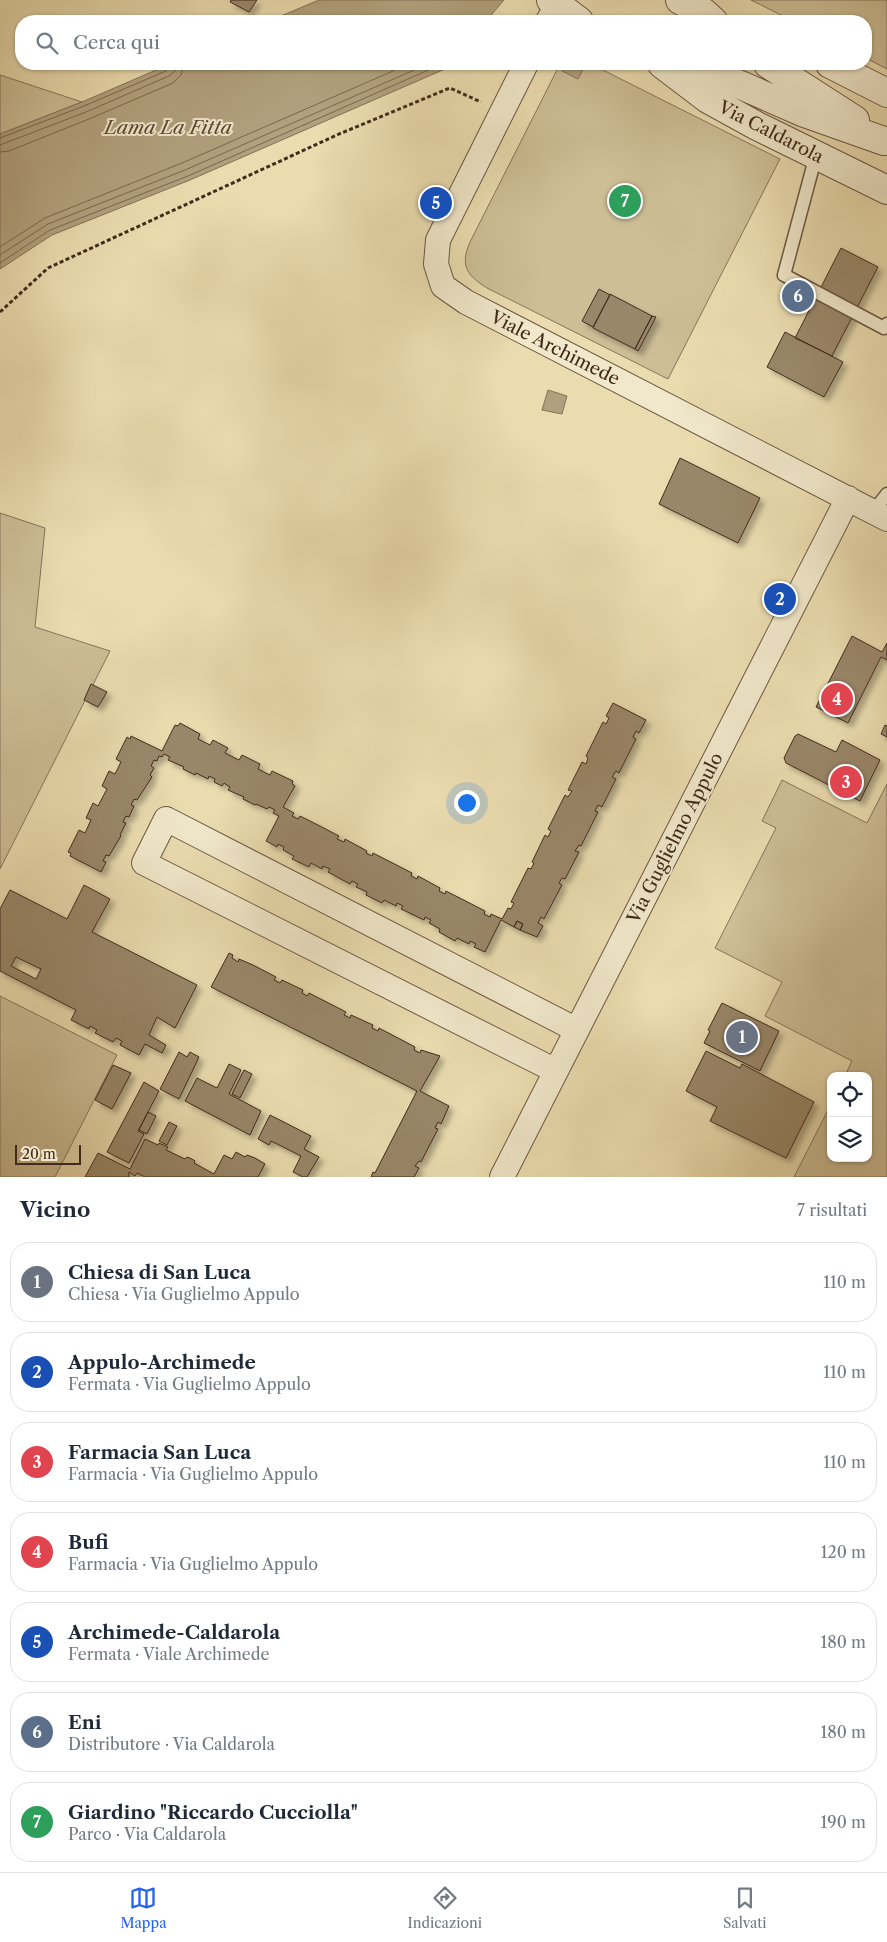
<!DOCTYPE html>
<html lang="it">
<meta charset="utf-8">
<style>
body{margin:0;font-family:"Libre Caslon Text",serif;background:#f2f2f3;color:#1f2937}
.controls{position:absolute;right:15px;bottom:15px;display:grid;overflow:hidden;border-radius:10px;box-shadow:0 1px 4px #0004}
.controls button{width:45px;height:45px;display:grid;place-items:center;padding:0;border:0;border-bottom:1px solid #e0e1e3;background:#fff;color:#1f2937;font:25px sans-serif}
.scale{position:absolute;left:15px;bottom:12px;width:66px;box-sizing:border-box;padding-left:5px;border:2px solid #422b1d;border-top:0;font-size:14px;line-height:18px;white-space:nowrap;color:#422b1d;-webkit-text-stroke:4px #f1e8cb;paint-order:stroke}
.you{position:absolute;left:466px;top:802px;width:18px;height:18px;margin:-12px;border:4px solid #fff;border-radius:50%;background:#1a73e8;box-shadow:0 0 0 8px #1a73e833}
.badge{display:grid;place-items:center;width:32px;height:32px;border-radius:50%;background:#2563eb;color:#fff;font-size:16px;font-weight:700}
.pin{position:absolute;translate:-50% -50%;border:2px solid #fff;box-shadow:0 1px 5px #0006}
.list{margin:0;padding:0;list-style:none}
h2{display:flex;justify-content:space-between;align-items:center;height:65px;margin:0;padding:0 20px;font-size:21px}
h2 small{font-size:16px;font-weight:400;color:#747a83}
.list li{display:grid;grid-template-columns:32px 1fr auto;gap:15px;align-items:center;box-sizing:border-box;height:80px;margin:0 10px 10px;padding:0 10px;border:1px solid #e0e1e3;border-radius:20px}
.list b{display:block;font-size:19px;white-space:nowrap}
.list p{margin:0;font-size:16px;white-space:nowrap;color:#747a83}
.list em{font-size:16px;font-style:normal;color:#747a83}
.icon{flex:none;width:28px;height:28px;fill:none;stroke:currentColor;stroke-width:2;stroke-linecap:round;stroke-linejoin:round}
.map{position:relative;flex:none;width:887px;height:1177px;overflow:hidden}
.search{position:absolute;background:#fff;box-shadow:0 1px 4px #0004;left:15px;right:15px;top:15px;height:55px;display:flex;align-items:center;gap:12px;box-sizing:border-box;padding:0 18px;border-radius:20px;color:#747a83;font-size:19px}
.sheet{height:695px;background:#fff}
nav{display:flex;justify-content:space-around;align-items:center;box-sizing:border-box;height:70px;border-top:1px solid #e0e1e3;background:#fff;font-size:14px;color:#747a83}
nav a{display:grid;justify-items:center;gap:2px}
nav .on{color:#2563eb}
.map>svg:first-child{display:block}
.green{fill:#cdbe96;stroke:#88745a}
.water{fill:#b1a07d;stroke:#857157}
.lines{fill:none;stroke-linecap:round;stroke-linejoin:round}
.shore{stroke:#7a664d;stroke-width:1}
.building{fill:#998769;stroke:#422b1d;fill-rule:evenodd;filter:url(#shadow)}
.service-casing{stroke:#6c5742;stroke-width:15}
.minor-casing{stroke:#6c5742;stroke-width:26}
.tertiary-casing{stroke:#6c5742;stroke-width:30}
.path{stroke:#422b1d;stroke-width:3;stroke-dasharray:4 2.5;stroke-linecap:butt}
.service{stroke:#f1e8cb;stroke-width:12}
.minor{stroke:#f1e8cb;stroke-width:24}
.tertiary{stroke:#f1e8cb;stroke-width:28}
.labels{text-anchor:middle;stroke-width:4;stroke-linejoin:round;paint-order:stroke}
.street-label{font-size:18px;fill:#422b1d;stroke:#f1e8cb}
.water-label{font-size:19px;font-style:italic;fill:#5e4835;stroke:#f1e8cb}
</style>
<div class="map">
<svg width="887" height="1177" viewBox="0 0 887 1177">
<defs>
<filter id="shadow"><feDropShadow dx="4.5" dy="4.5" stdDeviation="2.5" flood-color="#0004"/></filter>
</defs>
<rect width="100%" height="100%" fill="#eadcaf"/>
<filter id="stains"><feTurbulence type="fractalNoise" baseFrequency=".004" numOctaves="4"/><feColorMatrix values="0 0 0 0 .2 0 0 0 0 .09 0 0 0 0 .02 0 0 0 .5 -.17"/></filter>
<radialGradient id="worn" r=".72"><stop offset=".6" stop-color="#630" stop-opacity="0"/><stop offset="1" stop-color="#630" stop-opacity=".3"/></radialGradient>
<path class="green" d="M751 0H887V69L866 58V21H793Z
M560 64H591L780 159 668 379 487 288C466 275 460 265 470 242Z
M0 75 82 102 0 134Z
M0 513 45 528 35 627 110 651 0 869Z
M782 780 867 823 887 784V1177H794L831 1104V1158H868V1076H845L852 1061 765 1016 782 982 715 948 776 828 762 821Z
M0 996 117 1055 55 1177H0Z"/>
<path class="water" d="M319 0H504L486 21H269Z
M170 64H449L445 69 190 180 52 235 0 269V134L82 102Z
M566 64H586L578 79 562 71Z
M548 390 567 396 562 414 542 410Z"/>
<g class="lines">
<path class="shore" d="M0 138 84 106 166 71 169 68 170 64
M0 145 86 112 169 76 175 71 176 64
M0 152 9 151 89 119 173 83 181 75 184 64
M0 247 45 218 182 163 409 64
M0 255 48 224 185 170 428 64
M0 263 50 230 188 176 442 64"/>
</g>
<path class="building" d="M231 0H257L249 12 230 2Z
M841 248 878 267 832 356 795 338Z
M599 289 610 295 593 327 582 321Z
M610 294 652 316 635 349 593 328Z
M652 316 656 317 638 351 635 349Z
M785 332 843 362 824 397 767 367Z
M680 458 760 498 738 543 659 504Z
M852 636 882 652 887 643V660L881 657 848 723 816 707Z
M91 684 107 692 98 707 84 700Z
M613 703 646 720 639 733 636 731 633 737 636 739 619 773 616 771 612 777 616 779 602 807 598 805 595 811 598 812 581 846 579 845 575 851 579 852 565 879 562 878 559 883 562 885 544 919 541 917 538 923 543 926 537 937 520 930 523 924 517 921 514 927 501 920 485 952 474 947 476 944 470 941 469 944 457 938 455 941 439 932 440 929 429 923 431 920 425 917 424 920 401 909 403 906 397 903 396 906 384 900 382 903 366 895 367 892 356 887 358 884 352 881 350 884 328 872 330 869 323 866 322 869 311 863 309 867 292 859 294 856 283 850 284 847 278 844 277 847 266 841 279 816 273 813 275 810 269 807 267 809 256 804 255 805 243 799 244 797 228 790 230 787 224 783 222 786 214 782 215 779 209 776 208 779 196 773 195 775 183 769 184 767 168 760 170 757 164 754 162 757 159 756 157 761 154 760 151 766 154 768 150 775 152 777 137 800 134 799 131 805 134 806 129 817 126 816 123 822 126 823 120 835 121 836 109 856 106 855 103 861 106 862 101 872 70 856 71 853 68 852 79 830 85 833 91 820 86 818 93 803 98 806 107 789 102 786 109 771 115 774 121 762 116 759 127 737 130 739 131 736 162 751 175 725 178 726 180 723 200 734 198 739 210 745 213 740 228 748 225 753 239 760 242 755 260 764 258 769 270 775 272 771 293 781 292 784 295 786 283 807 294 813 292 816 298 819 300 816 316 824 339 836 337 839 344 842 345 839 367 851 366 853 372 856 373 853 412 873 411 876 417 879 418 876 440 888 439 891 445 894 446 891 485 911 484 914 490 917 491 914 502 919 508 908 511 909 514 903 511 902 528 868 531 869 534 863 532 862 545 835 548 837 551 831 548 829 565 795 568 797 572 791 568 790 582 762 586 764 588 758 586 756 603 722 606 724 609 718 606 716Z
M885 725 887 726V737L881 734Z
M798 734 836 752 842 740 880 760 860 801 786 763 784 758 795 736Z
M84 885 110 899 92 932 197 985 175 1028 157 1017 149 1035 166 1045 162 1053 145 1044 139 1055 120 1045 122 1041 116 1038 113 1042 95 1033 97 1030 90 1026 89 1029 71 1020 76 1010 0 971V909L10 890 67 919ZM16 957 41 969 36 979 11 966Z
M517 921 523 924 520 930 514 927Z
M229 953 233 955 232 958 238 962 239 959 253 965 276 977 274 980 280 983 282 980 303 990 302 993 307 996 309 993 346 1012 344 1015 350 1018 351 1015 373 1025 372 1028 378 1031 379 1028 415 1047 414 1050 420 1053 421 1050 440 1056 420 1091 449 1106 441 1124 438 1122 435 1128 438 1129 421 1162 419 1161 415 1166 419 1168 414 1177H371L373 1172 375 1173 417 1091 211 987Z
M722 1003 779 1031 760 1071 704 1043 710 1031 708 1030Z
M706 1051 740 1068 742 1064 814 1102 786 1158 710 1121 717 1107 686 1091Z
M179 1052 187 1057 190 1052 199 1057 179 1099 160 1089Z
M229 1064 241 1070 229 1094 261 1111 250 1135 185 1101 197 1078 217 1088Z
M113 1065 131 1073 112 1109 95 1100Z
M244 1070 252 1074 240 1098 232 1094Z
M144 1082 159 1091 138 1131 144 1134 129 1163 107 1152Z
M148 1112 156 1116 147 1134 139 1130Z
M270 1115 311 1136 304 1149 319 1157 307 1177H303L293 1172 301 1156 271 1141 269 1145 258 1139Z
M169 1122 177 1126 167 1145 159 1141Z
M145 1139 158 1145 159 1143 168 1147 166 1150 185 1159 187 1157 192 1159 195 1161 194 1163 214 1174 224 1155 232 1159 236 1152 245 1157 247 1155 255 1158 265 1164 258 1177H145L137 1173 135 1176 129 1172V1177H85L98 1153 130 1169Z"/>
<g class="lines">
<g class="service-casing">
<path id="service" d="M816 155 784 275 884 328 887 324
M873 512 887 494"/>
</g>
<g class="minor-casing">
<path id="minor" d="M548 21 560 0
M526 64 438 240 436 264 443 286 466 302 887 519
M556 1071 144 863 166 819 577 1030
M502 1177 848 498"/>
</g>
<g class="tertiary-casing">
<path id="tertiary" d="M551 0 579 21
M680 0 703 12 713 21
M662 64 708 99 757 126 887 190
M671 64 720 76 802 112 884 141
M768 64 855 120
M830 64 887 93"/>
</g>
<path class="path" d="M0 312 48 268 339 134 450 88 481 102"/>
<use href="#service" class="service"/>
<use href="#minor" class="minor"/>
<use href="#tertiary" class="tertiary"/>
</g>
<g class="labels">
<g class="street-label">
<text transform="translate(771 132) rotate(27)" y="6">Via Caldarola</text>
<text transform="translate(555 348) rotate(27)" y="6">Viale Archimede</text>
<text transform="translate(675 838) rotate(-63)" y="6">Via Guglielmo Appulo</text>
</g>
<g class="water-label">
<text x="168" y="134">Lama La Fitta</text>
</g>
</g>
<rect width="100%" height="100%" filter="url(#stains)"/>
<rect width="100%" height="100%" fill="url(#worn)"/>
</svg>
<div class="controls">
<button><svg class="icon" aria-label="locate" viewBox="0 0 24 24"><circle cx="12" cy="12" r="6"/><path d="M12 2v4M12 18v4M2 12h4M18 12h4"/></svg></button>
<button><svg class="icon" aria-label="layers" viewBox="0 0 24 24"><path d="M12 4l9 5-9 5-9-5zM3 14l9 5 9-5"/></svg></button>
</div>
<div class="scale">20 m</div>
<div class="you"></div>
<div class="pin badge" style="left:742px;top:1037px;background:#6b7280">1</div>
<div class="pin badge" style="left:780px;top:599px;background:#1a4fb4">2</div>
<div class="pin badge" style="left:846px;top:782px;background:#e0444e">3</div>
<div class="pin badge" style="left:837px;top:699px;background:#e0444e">4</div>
<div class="pin badge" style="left:436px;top:203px;background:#1a4fb4">5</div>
<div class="pin badge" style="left:798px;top:296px;background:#5c6f8a">6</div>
<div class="pin badge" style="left:625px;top:201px;background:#2e9e5b">7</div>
<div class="search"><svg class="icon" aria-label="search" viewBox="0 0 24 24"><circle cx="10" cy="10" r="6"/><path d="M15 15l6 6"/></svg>Cerca qui</div>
</div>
<section class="sheet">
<h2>Vicino<small>7 risultati</small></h2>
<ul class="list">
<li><span class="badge" style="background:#6b7280">1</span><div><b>Chiesa di San Luca</b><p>Chiesa · Via Guglielmo Appulo</p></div><em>110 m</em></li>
<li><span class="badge" style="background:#1a4fb4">2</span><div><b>Appulo-Archimede</b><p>Fermata · Via Guglielmo Appulo</p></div><em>110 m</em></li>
<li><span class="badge" style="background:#e0444e">3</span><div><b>Farmacia San Luca</b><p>Farmacia · Via Guglielmo Appulo</p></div><em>110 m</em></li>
<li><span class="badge" style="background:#e0444e">4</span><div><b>Bufi</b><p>Farmacia · Via Guglielmo Appulo</p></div><em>120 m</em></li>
<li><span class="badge" style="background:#1a4fb4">5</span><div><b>Archimede-Caldarola</b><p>Fermata · Viale Archimede</p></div><em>180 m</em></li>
<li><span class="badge" style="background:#5c6f8a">6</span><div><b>Eni</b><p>Distributore · Via Caldarola</p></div><em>180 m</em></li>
<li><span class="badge" style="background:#2e9e5b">7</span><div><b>Giardino &quot;Riccardo Cucciolla&quot;</b><p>Parco · Via Caldarola</p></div><em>190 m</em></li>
</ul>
</section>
<nav>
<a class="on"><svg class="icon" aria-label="map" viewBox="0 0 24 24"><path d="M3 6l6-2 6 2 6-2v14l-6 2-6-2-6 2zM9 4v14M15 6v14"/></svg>Mappa</a>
<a><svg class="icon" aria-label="directions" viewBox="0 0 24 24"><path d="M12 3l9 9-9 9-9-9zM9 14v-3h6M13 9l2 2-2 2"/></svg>Indicazioni</a>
<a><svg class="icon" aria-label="saved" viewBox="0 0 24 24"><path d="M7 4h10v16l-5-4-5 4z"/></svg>Salvati</a>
</nav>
